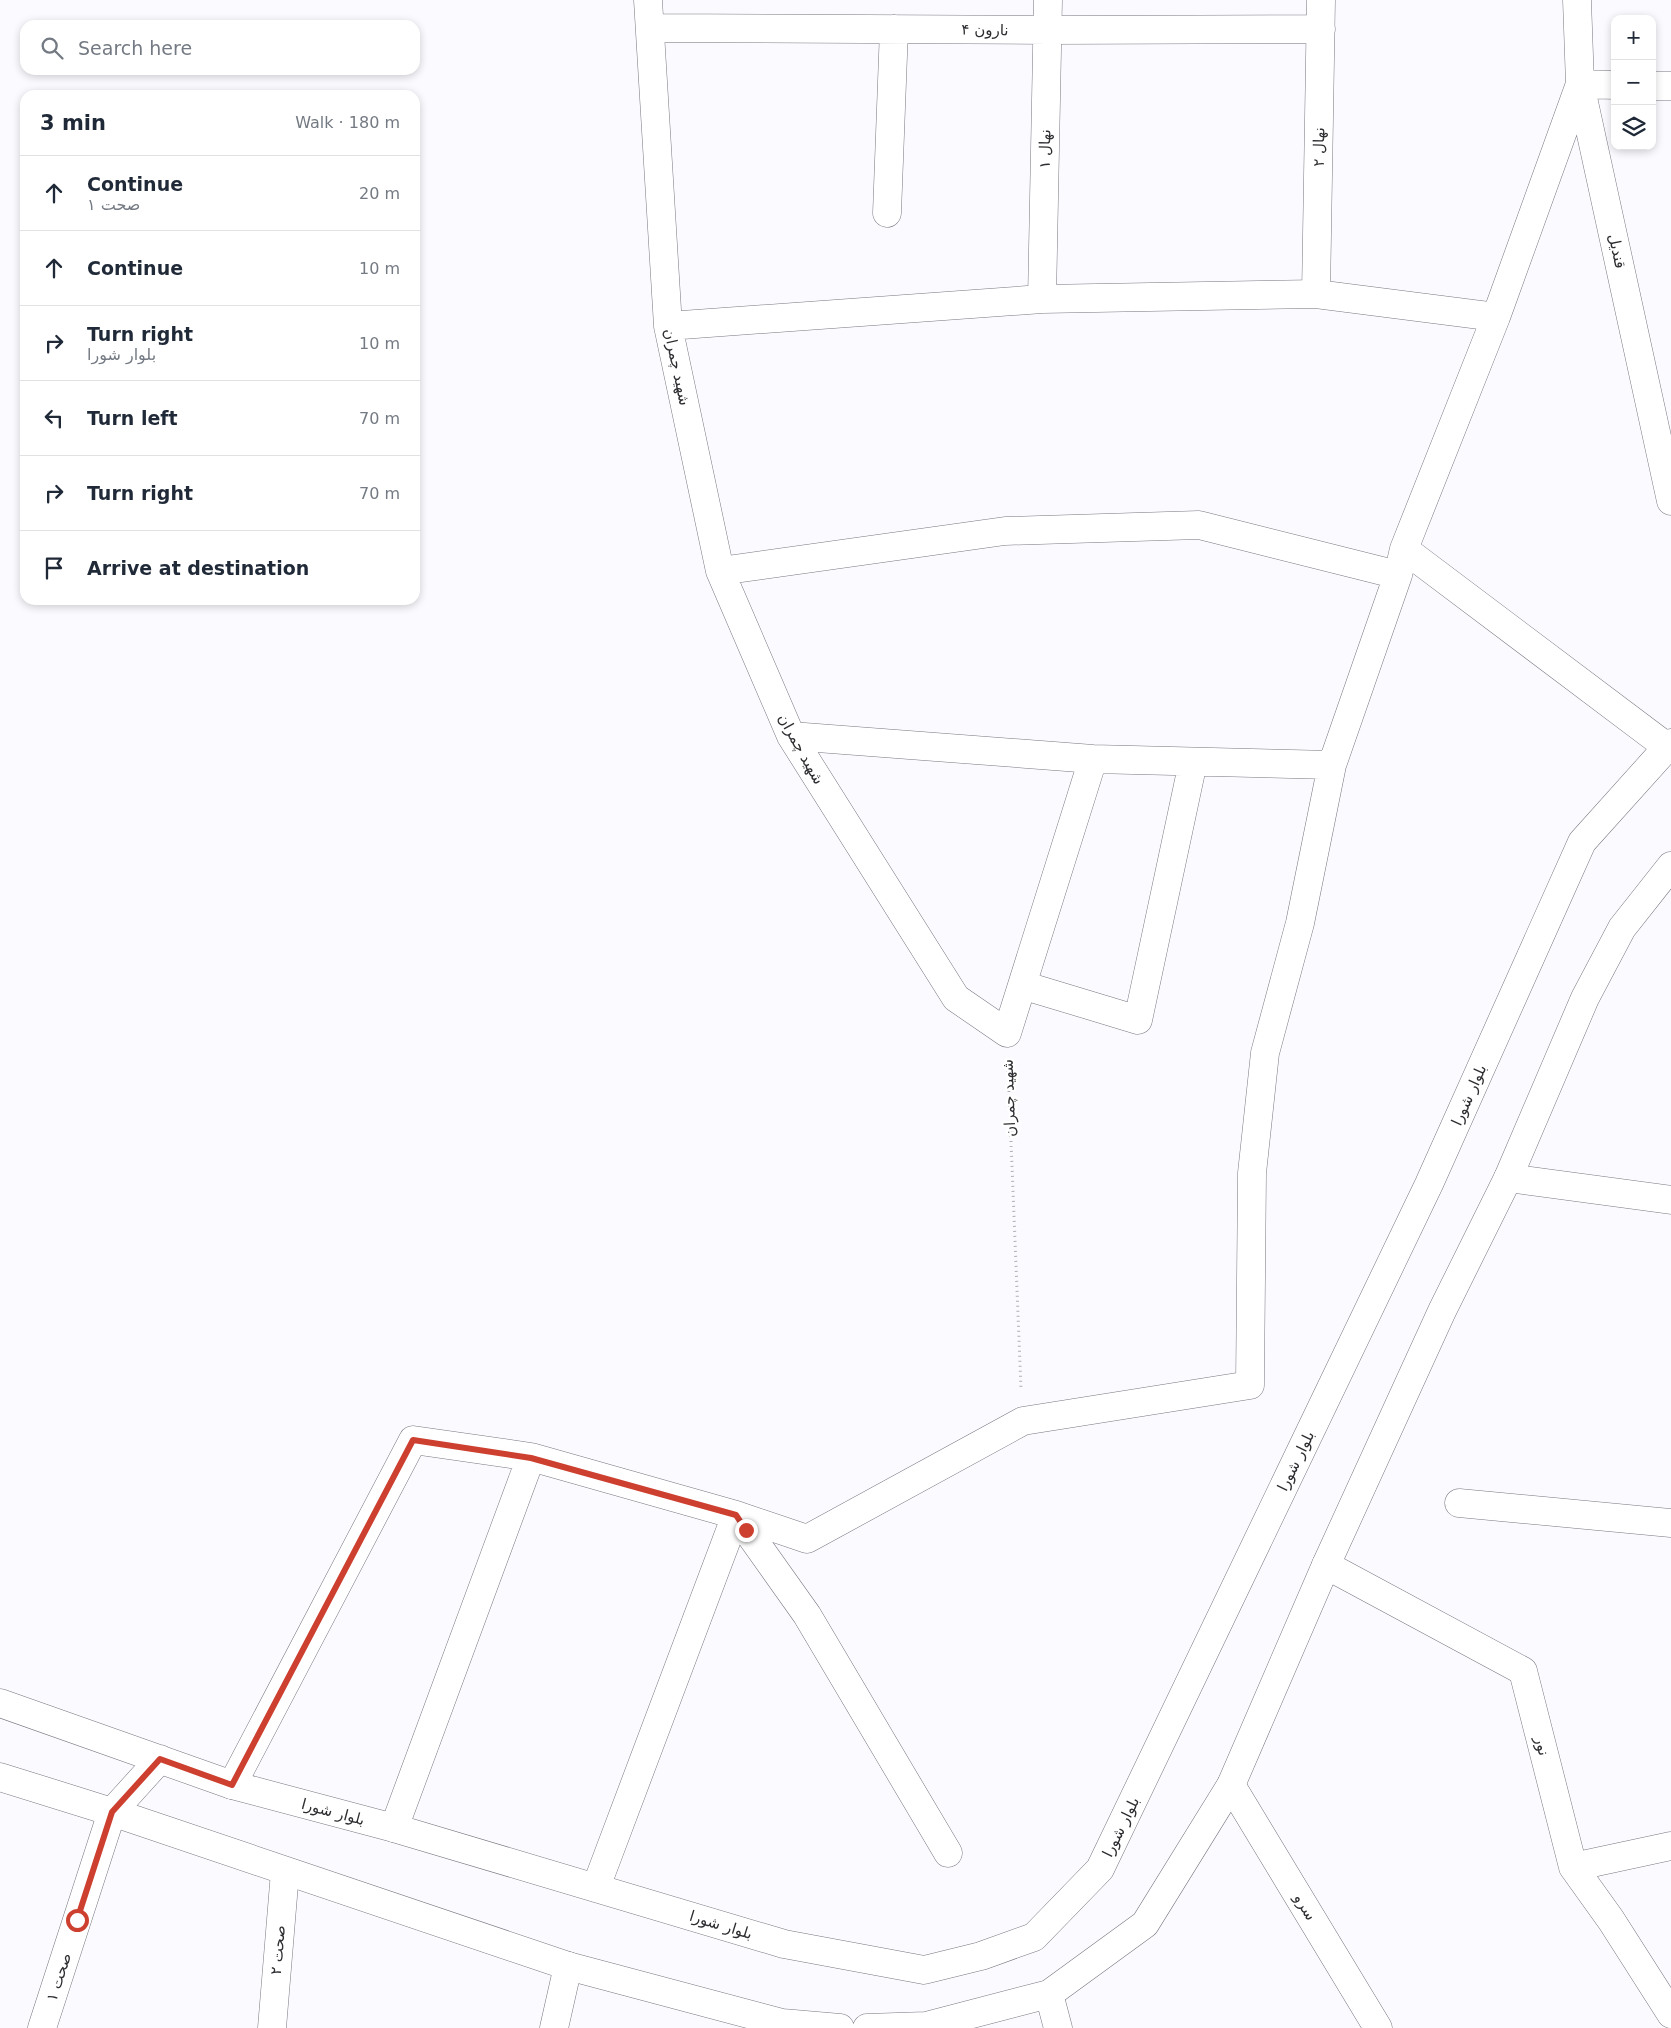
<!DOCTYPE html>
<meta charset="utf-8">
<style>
body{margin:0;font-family:"DejaVu Sans",Vazirmatn,sans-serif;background:#f2f2f3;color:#1f2937}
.controls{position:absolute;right:15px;top:15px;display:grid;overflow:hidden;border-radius:10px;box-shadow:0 2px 8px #0003}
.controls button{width:45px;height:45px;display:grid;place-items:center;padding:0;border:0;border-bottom:1px solid #e0e1e3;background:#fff;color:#1f2937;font:25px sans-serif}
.stop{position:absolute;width:15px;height:15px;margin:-11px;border:4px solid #cd4030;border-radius:50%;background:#fff}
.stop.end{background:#cd4030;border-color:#fff;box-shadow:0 1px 5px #0008}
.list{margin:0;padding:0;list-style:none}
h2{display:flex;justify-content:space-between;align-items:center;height:65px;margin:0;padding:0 20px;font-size:21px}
h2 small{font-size:16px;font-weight:400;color:#747a83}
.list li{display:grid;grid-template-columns:32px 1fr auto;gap:15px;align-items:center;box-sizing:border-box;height:75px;padding:0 20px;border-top:1px solid #e0e1e3}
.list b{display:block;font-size:19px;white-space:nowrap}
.list p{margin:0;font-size:16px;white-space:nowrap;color:#747a83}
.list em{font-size:16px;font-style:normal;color:#747a83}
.icon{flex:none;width:28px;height:28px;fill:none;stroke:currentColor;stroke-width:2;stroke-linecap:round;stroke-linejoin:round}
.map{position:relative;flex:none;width:1671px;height:2028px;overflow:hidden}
.search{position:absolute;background:#fff;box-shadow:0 2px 8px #0003;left:20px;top:20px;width:400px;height:55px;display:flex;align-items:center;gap:12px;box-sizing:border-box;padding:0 18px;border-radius:15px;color:#747a83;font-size:19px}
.panel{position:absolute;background:#fff;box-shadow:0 2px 8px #0003;left:20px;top:90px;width:400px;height:515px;border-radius:15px}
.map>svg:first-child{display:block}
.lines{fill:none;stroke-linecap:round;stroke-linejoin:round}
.street-casing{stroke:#787781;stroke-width:29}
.secondary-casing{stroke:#787781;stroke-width:29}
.path{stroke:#afafb3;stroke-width:3;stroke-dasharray:1 4;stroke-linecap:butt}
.street{stroke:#fff;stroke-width:28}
.secondary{stroke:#fff;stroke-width:28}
.route{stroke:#cd4030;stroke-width:6}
.labels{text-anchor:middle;stroke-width:4.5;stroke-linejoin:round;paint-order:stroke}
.street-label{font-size:15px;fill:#2e2d31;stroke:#fff}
</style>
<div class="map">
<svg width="1671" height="2028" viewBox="0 0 1671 2028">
<rect width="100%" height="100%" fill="#fbfbff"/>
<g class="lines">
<g class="street-casing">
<path id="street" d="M648 0 668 326 720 571 791 736 956 998 1007 1033 1093 759
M1577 0 1580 84 1671 501
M650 28 1048 30 1321 29
M1652 86H1671
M887 213 894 29
M1316 294 1321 0
M1042 299 1048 0
M668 326 1042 299 1316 294 1496 317
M1404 549 1667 747
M720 571 1005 531 1199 525 1398 575
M791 736 1093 759 1332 765
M1022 985 1138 1020 1193 762
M1508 1178 1671 1200
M1459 1503 1671 1523
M736 1515 807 1615 948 1853
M1326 1565 1523 1671 1573 1867 1611 1920 1671 2014
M232 1785 413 1440 531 1457
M1231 1785 1378 2028
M394 1828 531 1457 736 1515 807 1539 1023 1421 1250 1385 1252 1173 1265 1053 1300 923 1332 765 1398 575 1404 549 1496 317 1580 84 1615 85
M1573 1867 1671 1846
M596 1887 736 1515
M1049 1994 1058 2028
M42 2028 112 1812
M272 2028 285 1872
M554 2028 568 1966"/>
</g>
<g class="secondary-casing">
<path id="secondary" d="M0 1703 232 1785 394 1828 784 1944 924 1970 981 1956 1034 1937 1100 1869 1429 1184 1582 842 1671 743
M0 1777 112 1812 568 1966 782 2023 840 2028
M112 1812 160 1759
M867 2028 926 2026 1049 1994 1145 1924 1231 1785 1326 1565 1442 1311 1508 1178 1585 998 1622 928 1671 866"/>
</g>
<path class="path" d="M1008 1066 1021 1389"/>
<use href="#street" class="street"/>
<use href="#secondary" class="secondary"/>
</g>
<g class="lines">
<path class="route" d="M77 1920 112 1812 160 1759 232 1785 413 1440 531 1458 736 1515 746 1530"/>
</g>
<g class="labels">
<g class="street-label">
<text transform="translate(985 30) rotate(1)" y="5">نارون ۴</text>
<text transform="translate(1319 147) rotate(-89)" y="5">نهال ۲</text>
<text transform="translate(1045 149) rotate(-89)" y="5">نهال ۱</text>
<text transform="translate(1617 251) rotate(78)" y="5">قندیل</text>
<text transform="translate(677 367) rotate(78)" y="5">شهید چمران</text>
<text transform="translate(801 749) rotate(61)" y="5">شهید چمران</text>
<text transform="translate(1469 1095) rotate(-66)" y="5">بلوار شورا</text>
<text transform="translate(1009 1098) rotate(-92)" y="5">شهید چمران</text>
<text transform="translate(1296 1461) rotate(-64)" y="5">بلوار شورا</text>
<text transform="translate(1542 1746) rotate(76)" y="5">نور</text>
<text transform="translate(333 1812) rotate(15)" y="5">بلوار شورا</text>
<text transform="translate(1121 1827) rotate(-64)" y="5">بلوار شورا</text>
<text transform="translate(1305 1907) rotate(59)" y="5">سرو</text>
<text transform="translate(721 1925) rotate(17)" y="5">بلوار شورا</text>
<text transform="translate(278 1950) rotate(-85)" y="5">صحت ۲</text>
<text transform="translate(59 1977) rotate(-72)" y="5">صحت ۱</text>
</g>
</g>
</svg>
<div class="controls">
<button>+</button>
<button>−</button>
<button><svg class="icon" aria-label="layers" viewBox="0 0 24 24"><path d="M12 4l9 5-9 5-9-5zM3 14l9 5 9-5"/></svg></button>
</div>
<div class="stop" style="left:77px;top:1920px"></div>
<div class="stop end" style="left:746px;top:1530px"></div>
<div class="search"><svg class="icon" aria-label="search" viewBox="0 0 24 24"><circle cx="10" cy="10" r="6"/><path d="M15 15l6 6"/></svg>Search here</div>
<section class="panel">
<h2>3 min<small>Walk · 180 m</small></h2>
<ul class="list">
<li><svg class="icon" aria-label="ahead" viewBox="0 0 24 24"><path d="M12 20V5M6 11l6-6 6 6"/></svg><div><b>Continue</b><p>صحت ۱</p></div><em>20 m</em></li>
<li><svg class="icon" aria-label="ahead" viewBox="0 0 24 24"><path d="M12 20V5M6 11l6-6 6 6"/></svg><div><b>Continue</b></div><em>10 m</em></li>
<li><svg class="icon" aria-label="right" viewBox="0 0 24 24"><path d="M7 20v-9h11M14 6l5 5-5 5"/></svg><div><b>Turn right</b><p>بلوار شورا</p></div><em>10 m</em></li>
<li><svg class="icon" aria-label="left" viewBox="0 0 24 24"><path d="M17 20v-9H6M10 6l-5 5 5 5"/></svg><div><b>Turn left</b></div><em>70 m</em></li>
<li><svg class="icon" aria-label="right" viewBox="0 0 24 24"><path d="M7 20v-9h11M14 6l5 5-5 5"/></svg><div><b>Turn right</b></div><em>70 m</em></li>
<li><svg class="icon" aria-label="arrive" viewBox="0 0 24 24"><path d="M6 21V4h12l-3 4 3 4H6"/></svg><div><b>Arrive at destination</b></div></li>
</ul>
</section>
</div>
